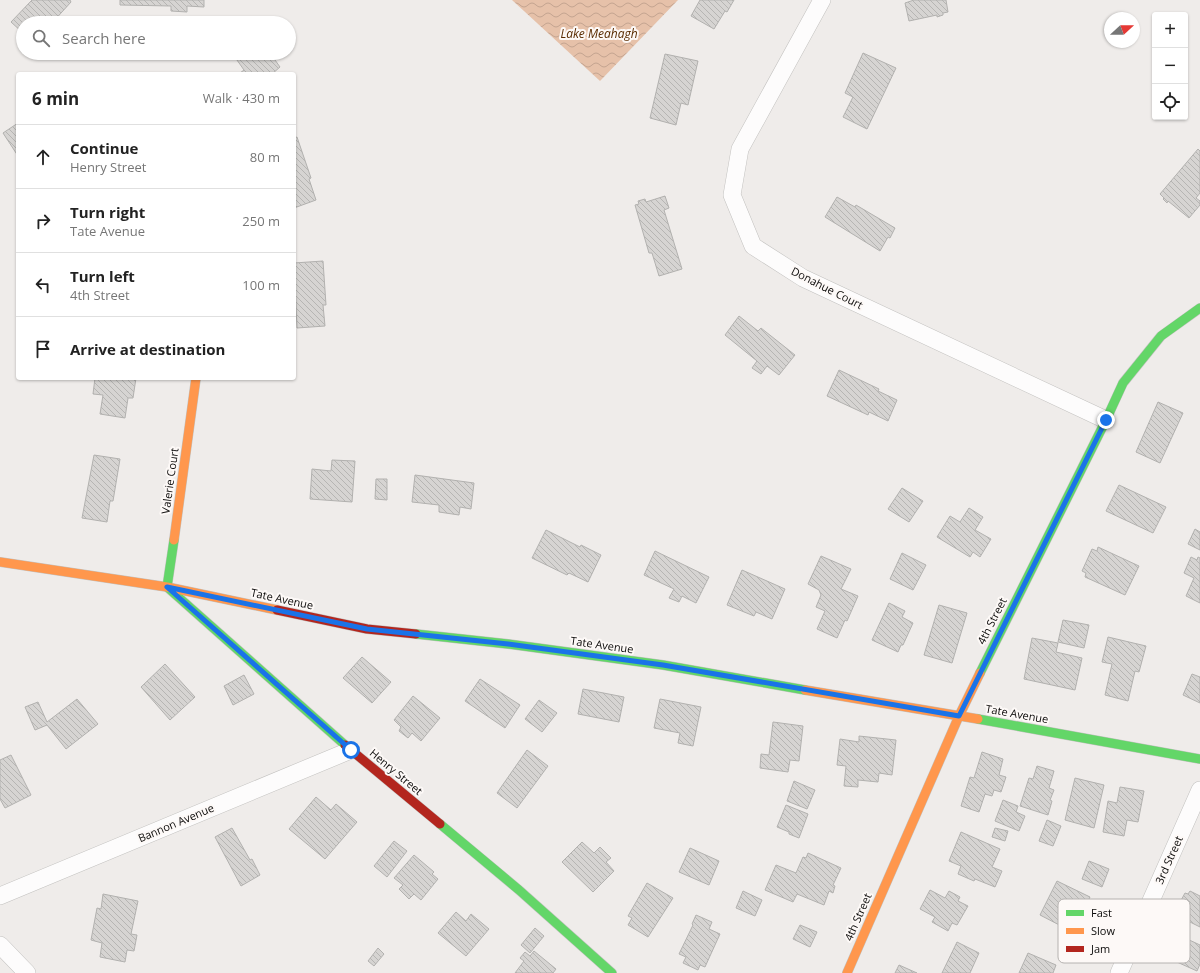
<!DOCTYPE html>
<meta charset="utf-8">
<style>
body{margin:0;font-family:"Open Sans",sans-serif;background:#f2f2f2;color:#222}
.controls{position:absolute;right:12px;top:12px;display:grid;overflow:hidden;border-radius:4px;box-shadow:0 1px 3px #0004}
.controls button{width:36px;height:36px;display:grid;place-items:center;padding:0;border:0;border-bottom:1px solid #e0e0e0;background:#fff;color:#222;font:20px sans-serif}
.compass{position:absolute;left:1104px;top:12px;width:36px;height:36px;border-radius:50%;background:#fff;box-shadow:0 1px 3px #0004;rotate:69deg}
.stop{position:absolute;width:12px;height:12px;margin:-9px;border:3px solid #1a73e8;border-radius:50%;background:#fff}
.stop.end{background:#1a73e8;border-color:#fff;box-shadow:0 1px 4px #0008}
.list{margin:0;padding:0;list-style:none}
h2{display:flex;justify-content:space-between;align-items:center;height:52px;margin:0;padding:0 16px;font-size:17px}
h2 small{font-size:13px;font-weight:400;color:#767676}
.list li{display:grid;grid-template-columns:26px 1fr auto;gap:12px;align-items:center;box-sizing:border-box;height:64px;padding:0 16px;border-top:1px solid #e0e0e0}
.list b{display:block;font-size:15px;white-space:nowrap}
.list p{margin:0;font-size:13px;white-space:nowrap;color:#767676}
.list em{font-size:13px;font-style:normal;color:#767676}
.icon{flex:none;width:22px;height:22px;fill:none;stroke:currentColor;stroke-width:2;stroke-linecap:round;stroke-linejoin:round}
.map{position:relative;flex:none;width:1200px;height:973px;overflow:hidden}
.search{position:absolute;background:#fff;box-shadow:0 1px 3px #0004;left:16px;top:16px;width:280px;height:44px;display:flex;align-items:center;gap:10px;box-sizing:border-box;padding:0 14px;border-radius:22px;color:#767676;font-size:15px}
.panel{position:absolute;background:#fff;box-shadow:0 1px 3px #0004;left:16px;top:72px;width:280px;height:308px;border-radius:4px}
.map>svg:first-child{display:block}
.water{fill:url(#water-waves)}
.building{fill:url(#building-back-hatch);stroke:#b2b1af}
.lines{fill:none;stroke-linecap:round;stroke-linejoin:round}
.street-casing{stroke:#c2c1bf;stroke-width:18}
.fast-casing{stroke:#c2c1bf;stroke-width:10}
.slow-casing{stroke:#c2c1bf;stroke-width:10}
.jam-casing{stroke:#c2c1bf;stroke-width:10}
.street{stroke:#fdfcfc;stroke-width:17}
.fast{stroke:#63d668;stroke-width:9}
.slow{stroke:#ff974d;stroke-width:9}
.jam{stroke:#b3261e;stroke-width:9}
.route{stroke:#1a73e8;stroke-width:5}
.labels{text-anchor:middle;stroke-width:4;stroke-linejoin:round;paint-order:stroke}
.street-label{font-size:11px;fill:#0c0b0a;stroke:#fdf9f7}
.water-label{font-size:12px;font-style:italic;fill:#592b01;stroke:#fdf9f7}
.key{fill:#fdf9f7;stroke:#b5b2b0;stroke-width:1}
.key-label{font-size:11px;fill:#0c0b0a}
</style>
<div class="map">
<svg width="1200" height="973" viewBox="0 0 1200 973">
<defs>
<pattern id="water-waves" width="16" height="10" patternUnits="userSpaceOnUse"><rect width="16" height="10" fill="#e6c1a9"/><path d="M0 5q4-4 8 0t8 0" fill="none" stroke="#c4a490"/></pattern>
<pattern id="building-back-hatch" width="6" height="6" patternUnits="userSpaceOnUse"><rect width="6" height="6" fill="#d6d4d2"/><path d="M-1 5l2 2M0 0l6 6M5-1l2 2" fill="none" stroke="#b6b5b3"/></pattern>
</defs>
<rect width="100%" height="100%" fill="#efecea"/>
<path class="water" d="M512 0H678L600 81Z"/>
<path class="building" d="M32 0H70L71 2 52 23H23V41L18 36 22 32 11 22Z
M120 0H204V7L187 6V12L171 11V6L120 5Z
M700 0H734L727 12 725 11 714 29 691 16Z
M914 0H946L948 12 943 13V15L937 17V15L909 21 905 3Z
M232 53H270L280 67 272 74H240V73L244 70Z
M863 53 896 68 867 129 843 117 853 97 845 93Z
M665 54 698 61 688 105 681 103 676 125 650 118Z
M18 123V156L3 133Z
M297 137 311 178 309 179 316 200 294 208V138Z
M1198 149 1200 151V193L1196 198 1200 201V205L1189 218 1168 201 1167 203 1163 199 1164 198 1160 194Z
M665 196 669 208 664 210 682 269 659 276 652 253H649L635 205 639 204 638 201 645 199 646 202Z
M837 197 855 207 856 205 895 228 890 238 888 237 880 251 825 217Z
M323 261 326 305H323L325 326 297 328 294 263Z
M739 316 758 331 761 328 795 355 779 375 767 366 761 374 752 368 757 361 725 335Z
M839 370 879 389 878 391 897 400 888 421 869 412 868 415 827 396Z
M95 378H136L133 398H128L125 418 100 414 103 395 93 394Z
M1158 402 1183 413 1160 463 1136 452Z
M94 455 120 459 113 501H110L107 522 82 518Z
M332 460 355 461 352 502 310 499 312 469 331 471Z
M415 475 474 483 471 509 460 507 459 515 439 512V505L412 502Z
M376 479H387V500L375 499Z
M1119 485 1166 507 1153 533 1106 511Z
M902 488 923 501 909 522 888 509Z
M969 508 983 517 975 530 991 539 980 557 973 552 970 557 937 537 950 516 960 522Z
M1195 529 1200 532V550L1188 544Z
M546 530 580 547 581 545 601 555 588 582 569 573 567 575 532 558Z
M1098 547 1139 566 1125 595 1085 577 1086 573 1082 571 1092 549 1097 551Z
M655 551 709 577 696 603 682 596 679 602 669 598 674 589 644 575Z
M902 553 926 565 913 590 890 579Z
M821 556 851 569 841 589 858 596 847 621 845 620 837 638 817 629 825 611 816 607 821 595 819 590 808 584Z
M1191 557 1197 560 1198 557 1200 558V603L1186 596 1194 578 1184 573Z
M742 570 785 589 772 619 756 612 754 616 727 605Z
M889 603 905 611 902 617 913 623 903 645H901L898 652 872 640Z
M939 605 967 613 952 663 924 655Z
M1063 620 1089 625 1084 648 1058 642Z
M1108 637 1146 646 1139 672 1135 671 1128 701 1105 695 1112 664 1102 662Z
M1032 638 1058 643 1056 652 1082 658 1075 690 1024 679Z
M362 657 391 682 372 703 343 678Z
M165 664 195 697 170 720 141 687Z
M1192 674 1200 677V703L1183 695Z
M244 675 254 694 233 705 224 686Z
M480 679 520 705 505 728 465 701Z
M583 689 624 697 619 722 578 714Z
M413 696 440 718 421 741 412 733 408 738 399 731 401 727 394 720Z
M77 699 98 724 66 749 47 725 35 730 25 707 38 702 47 722Z
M660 699 701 707 693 746 678 743 680 733 654 728Z
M539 700 557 713 542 732 525 719Z
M773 722 803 726 799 761 790 760 788 772 760 768 761 754 769 755Z
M859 736 896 740 892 775 879 773 878 782 858 780V787L844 786 846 766 837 765 840 739 859 742Z
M527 750 548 766 517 808 497 793Z
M982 752 1003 759 999 775 1006 777 1001 792 994 790 992 796 985 794 979 812 961 806 970 777 974 778Z
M11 755 31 795 5 808 0 799V760Z
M1037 766 1054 771 1049 788 1054 790 1050 800 1052 801 1048 815 1020 806 1029 778 1033 779Z
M1075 778 1104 785 1094 828 1065 820Z
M794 781 815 790 807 809 787 801Z
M1120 787 1144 791 1138 822 1127 820 1124 836 1103 832 1108 801 1117 803Z
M316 797 331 810 336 804 357 822 325 859 289 829Z
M1003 800 1018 806 1016 812 1025 816 1019 831 995 821Z
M786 805 808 814 799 838 789 834V832L777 827Z
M1047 820 1061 826 1053 846 1039 841Z
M232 828 250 860 252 859 260 875 241 886 215 837Z
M995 828 1008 831 1005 841 992 837Z
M961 832 1000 849 992 867 1002 871 995 887 975 879 974 881 958 874 961 866 949 861Z
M394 841 407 851 387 877 374 866Z
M582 842 594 853 600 847 611 858 606 862 614 871 593 892 562 862Z
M690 848 719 861 709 885 679 872Z
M808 853 841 868 833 885 835 886 833 893 829 891 824 905 797 894 793 902 765 890 776 865 796 873 803 857 806 858Z
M414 855 434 872 432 874 438 879 421 900 414 894 409 899 399 889 403 885 394 878Z
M1089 861 1109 869 1102 887 1082 879Z
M1057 881 1090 897 1079 920 1075 918 1069 930 1040 915Z
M647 883 673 898 648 937 628 925 632 918 628 916Z
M930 890 945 898 949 891 960 897 958 901 968 906 957 925 952 923 948 931 932 922 935 917 920 909Z
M743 891 762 900 755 916 736 908Z
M1190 891 1200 896V927L1178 916 1183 907 1179 904 1185 893 1188 894Z
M103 894 138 901 131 934 137 935 134 951 127 950 125 962 100 957 102 943 91 940 97 908 101 909Z
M456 912 466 921 471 914 489 929 466 956 438 933Z
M696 915 712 922 709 929 720 934 705 967 700 965 698 970 683 963 686 957 679 954 693 925 692 924Z
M800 925 817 932 810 947 793 939Z
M535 928 544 936 530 953 521 945Z
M1170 931 1200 945V964L1197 971 1159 954Z
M957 942 979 953 970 973H942Z
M378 948 384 954 374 966 368 961Z
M534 951 556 969 553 973H515L524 961 520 958 525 952 530 956Z
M1028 953 1056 965 1053 973H1019Z
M899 965 917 973H895Z"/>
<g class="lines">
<g class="street-casing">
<path id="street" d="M822 0 740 149 732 195 753 246 803 278 1106 420
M0 896 351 750
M0 945 27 973
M1119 973 1200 790"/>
</g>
<g class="fast-casing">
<path id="fast" d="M174 540 167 587 345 745
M416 634 508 644 663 665 805 690
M980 673 1106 420 1123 383 1161 336 1200 308
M978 719 1200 759
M440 824 519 890 612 973"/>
</g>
<g class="slow-casing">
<path id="slow" d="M174 540 196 378
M0 562 167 587 277 610
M805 690 978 719
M847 973 959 716 980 673"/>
</g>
<g class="jam-casing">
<path id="jam" d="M277 610 367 629 416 634
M345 745 440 824"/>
</g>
<use href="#street" class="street"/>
<use href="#fast" class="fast"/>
<use href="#slow" class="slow"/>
<use href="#jam" class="jam"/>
</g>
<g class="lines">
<path class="route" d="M351 750 167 587 367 629 508 644 663 665 959 716 1106 420"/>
</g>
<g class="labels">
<g class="street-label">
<text transform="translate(827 288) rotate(27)" y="4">Donahue Court</text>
<text transform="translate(170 481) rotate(-82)" y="4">Valerie Court</text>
<text transform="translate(282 599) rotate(12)" y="4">Tate Avenue</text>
<text transform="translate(992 621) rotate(-63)" y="4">4th Street</text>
<text transform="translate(602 645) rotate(8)" y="4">Tate Avenue</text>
<text transform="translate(1017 714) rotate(10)" y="4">Tate Avenue</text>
<text transform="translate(396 772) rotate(40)" y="4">Henry Street</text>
<text transform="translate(176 823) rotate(-23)" y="4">Bannon Avenue</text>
<text transform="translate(1169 860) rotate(-66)" y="4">3rd Street</text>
<text transform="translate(858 917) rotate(-66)" y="4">4th Street</text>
</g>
<g class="water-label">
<text x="599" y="38">Lake Meahagh</text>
</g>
</g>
<rect x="1058" y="899" width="132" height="64" rx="6" class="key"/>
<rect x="1066" y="910" width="18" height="6" fill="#63d668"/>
<rect x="1066" y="928" width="18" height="6" fill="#ff974d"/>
<rect x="1066" y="946" width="18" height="6" fill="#b3261e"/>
<g class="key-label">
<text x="1091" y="917">Fast</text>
<text x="1091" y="935">Slow</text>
<text x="1091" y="953">Jam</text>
</g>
</svg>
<div class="controls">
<button>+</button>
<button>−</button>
<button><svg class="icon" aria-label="locate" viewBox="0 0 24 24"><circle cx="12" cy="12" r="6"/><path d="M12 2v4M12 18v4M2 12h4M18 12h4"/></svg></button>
</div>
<svg class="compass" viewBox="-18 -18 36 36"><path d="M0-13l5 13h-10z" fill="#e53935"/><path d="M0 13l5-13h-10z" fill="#767676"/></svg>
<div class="stop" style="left:351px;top:750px"></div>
<div class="stop end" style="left:1106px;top:420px"></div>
<div class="search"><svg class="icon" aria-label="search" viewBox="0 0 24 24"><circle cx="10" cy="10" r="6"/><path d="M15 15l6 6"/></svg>Search here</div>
<section class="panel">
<h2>6 min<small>Walk · 430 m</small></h2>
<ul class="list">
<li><svg class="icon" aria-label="ahead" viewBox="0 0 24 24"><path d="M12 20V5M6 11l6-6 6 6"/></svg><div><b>Continue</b><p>Henry Street</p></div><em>80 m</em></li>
<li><svg class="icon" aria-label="right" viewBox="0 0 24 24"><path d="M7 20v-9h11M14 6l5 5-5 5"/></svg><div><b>Turn right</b><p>Tate Avenue</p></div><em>250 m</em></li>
<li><svg class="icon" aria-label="left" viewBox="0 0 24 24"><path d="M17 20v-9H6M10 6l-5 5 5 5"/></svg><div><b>Turn left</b><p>4th Street</p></div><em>100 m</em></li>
<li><svg class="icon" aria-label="arrive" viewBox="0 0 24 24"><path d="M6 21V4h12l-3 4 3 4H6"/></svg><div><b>Arrive at destination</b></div></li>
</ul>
</section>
</div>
